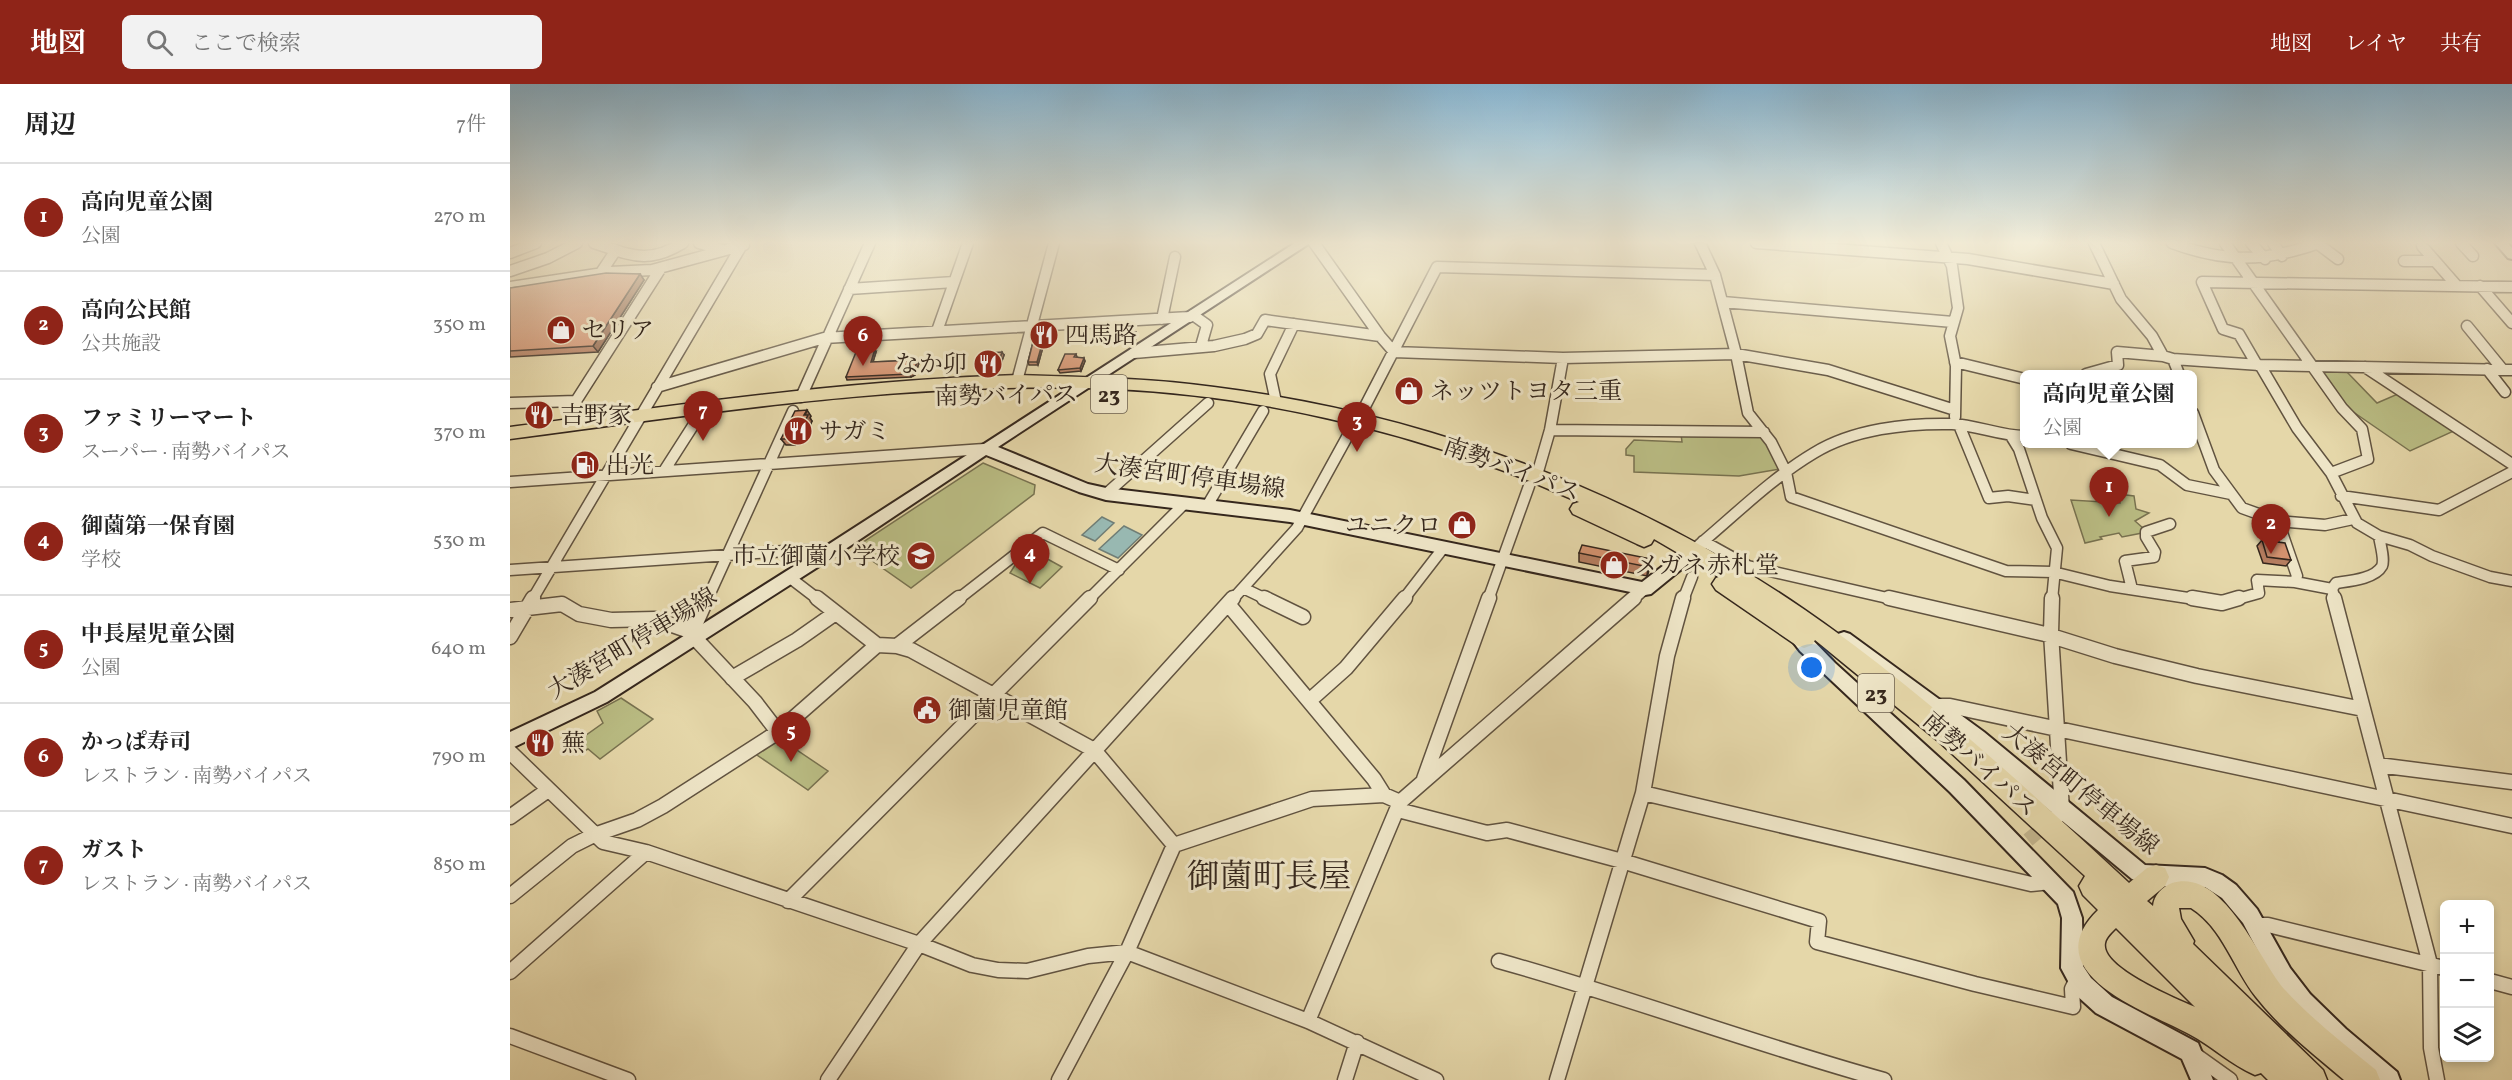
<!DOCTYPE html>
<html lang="ja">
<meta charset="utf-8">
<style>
body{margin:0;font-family:Vollkorn,"Noto Serif JP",serif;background:#f2f2f2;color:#222}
.controls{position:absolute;right:18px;bottom:18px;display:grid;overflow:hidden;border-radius:9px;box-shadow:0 3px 9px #0003}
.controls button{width:54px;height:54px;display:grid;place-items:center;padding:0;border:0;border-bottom:2px solid #e0e0e0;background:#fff;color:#222;font:30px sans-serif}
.you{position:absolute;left:1302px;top:584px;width:21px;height:21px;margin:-15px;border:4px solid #fff;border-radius:50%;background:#1a73e8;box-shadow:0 0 0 9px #1a73e833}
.badge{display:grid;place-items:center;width:39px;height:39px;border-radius:50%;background:#8f2418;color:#fff;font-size:20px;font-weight:700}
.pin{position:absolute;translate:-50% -50px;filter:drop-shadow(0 2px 3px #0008)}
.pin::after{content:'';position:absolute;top:32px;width:21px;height:18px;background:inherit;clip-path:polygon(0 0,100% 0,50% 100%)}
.popup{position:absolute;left:1510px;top:286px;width:177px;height:78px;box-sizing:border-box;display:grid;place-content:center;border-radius:9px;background:#fff;filter:drop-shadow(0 2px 4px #0005);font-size:20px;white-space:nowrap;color:#767676}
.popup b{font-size:22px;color:#222}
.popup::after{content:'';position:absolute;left:50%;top:100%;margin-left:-12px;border:12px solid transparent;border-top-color:#fff}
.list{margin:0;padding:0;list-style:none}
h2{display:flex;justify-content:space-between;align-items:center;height:78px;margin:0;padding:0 24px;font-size:26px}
h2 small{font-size:20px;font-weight:400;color:#767676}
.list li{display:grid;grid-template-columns:39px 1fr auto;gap:18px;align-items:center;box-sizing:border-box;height:108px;padding:0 24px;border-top:2px solid #e0e0e0}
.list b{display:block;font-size:22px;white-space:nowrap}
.list p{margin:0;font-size:20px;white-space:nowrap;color:#767676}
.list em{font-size:20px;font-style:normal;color:#767676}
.icon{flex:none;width:33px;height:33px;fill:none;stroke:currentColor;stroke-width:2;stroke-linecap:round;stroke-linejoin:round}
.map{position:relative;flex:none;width:2002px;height:996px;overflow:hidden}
header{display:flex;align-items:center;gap:36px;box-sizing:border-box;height:84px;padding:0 30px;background:#8f2418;color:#fff}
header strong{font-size:28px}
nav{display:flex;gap:33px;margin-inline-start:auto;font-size:21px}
.search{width:420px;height:54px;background:#f2f2f2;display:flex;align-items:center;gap:15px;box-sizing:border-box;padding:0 21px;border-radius:9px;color:#767676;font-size:22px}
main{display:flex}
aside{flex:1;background:#fff}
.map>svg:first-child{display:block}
.green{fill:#babd84;stroke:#787250;stroke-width:1.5}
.water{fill:#98b8b1;stroke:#707e76;stroke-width:1.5}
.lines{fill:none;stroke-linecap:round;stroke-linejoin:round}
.street-tunnel{stroke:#c2b48d;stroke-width:14;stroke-dasharray:14 7;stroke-linecap:butt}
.street-far1-casing{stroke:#615340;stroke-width:13}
.street-casing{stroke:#615340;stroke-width:17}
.secondary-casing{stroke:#35271d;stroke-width:4}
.highway-casing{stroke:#35271d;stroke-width:3}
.street-far1{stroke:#eee5c7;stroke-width:10}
.street{stroke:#eee5c7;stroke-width:14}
.secondary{fill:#eee5c7;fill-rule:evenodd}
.highway{fill:#e5d7a9;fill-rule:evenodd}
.wall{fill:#b57d5f;stroke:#35271d;stroke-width:1.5}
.shaded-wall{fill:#94664d;stroke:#35271d;stroke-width:1.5}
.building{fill:#d3916e;stroke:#35271d;stroke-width:1.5}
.labels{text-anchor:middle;stroke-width:6;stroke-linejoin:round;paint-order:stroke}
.shield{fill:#eee5c7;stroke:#6c6050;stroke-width:1.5}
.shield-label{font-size:22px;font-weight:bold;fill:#35271d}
.poi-label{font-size:24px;fill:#35271d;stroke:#eee5c7;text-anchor:start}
.street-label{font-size:24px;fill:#35271d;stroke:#eee5c7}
.near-quarter-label{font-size:33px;fill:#35271d;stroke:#eee5c7}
</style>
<header>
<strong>地図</strong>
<div class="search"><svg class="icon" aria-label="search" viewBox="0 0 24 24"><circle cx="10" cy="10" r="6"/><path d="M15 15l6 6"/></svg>ここで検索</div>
<nav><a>地図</a><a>レイヤ</a><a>共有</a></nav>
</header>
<main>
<aside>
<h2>周辺<small>7件</small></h2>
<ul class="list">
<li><span class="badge">1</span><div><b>高向児童公園</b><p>公園</p></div><em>270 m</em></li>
<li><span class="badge">2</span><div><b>高向公民館</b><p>公共施設</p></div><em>350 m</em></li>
<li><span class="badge">3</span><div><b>ファミリーマート</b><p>スーパー · 南勢バイパス</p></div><em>370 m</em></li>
<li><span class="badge">4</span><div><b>御薗第一保育園</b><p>学校</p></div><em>530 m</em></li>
<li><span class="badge">5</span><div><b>中長屋児童公園</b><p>公園</p></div><em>640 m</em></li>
<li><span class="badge">6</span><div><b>かっぱ寿司</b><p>レストラン · 南勢バイパス</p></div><em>790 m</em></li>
<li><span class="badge">7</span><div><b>ガスト</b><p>レストラン · 南勢バイパス</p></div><em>850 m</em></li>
</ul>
</aside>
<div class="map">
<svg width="2002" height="996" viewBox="0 0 2002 996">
<rect width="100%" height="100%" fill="#e5d7a9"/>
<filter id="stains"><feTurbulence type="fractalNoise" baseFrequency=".00333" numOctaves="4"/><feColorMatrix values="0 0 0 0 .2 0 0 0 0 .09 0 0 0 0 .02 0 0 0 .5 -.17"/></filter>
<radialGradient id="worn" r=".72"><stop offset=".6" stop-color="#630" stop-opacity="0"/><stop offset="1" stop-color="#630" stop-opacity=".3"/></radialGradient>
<path class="green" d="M1811 286H1835L1867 319 1890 309 1946 346 1900 367 1839 325Z
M1171 350 1254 353 1270 385 1229 392 1124 388V372L1116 371V365L1124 356 1172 358Z
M473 379 525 401 524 410 401 504 344 464Z
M1608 410 1624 412 1626 425 1639 429 1625 437 1634 445 1632 449 1612 453 1609 449 1590 453 1592 455 1575 459 1561 416 1610 419Z
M523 467 552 483 530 504 500 489 507 478Z
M111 614 143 635 90 675 78 665 75 667 65 659 93 639 87 627Z
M269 654 318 687 298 706 244 669Z"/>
<path class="water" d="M592 433 604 439 585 457 572 451Z
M614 442 632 451 608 474 589 465Z"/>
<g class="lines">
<path class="street-tunnel" d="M1518 756 1540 738"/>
<g class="street-far1-casing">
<path id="street-far1" d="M84 159C121 171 137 181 173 159
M189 159 213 166
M804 159 870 252 884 268 1053 274 1226 270 1318 286 1445 326
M1190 159 1205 191 1226 270 1238 329 1261 358 1276 388 1281 413 1496 487 1543 488 1600 502 1691 516
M1246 159 1458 175 1604 200
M1431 159 1442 182 1448 224 1440 252 1446 282 1445 333
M1584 159 1611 215 1642 252 1653 272 1663 275 1669 290
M1662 159C1716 179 1755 178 1809 159
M1715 159 1832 324 1852 345 1858 375 1821 389
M1741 159 1755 175
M1763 159 1772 172
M1951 159 1963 172
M1808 160 1828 175
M1912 162 1947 202
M0 169 26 159
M1894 177H1925
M0 187 38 174 67 159
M90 190 106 166
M1970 202 2002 239
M0 203 100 188 142 186 234 161
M339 205 444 198
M1213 218 1443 238
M683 231 697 241 691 262
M652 235 665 173
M1957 242 1993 286
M427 247 458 159
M624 269 704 262 735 255 747 250 755 236 870 252
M1663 275 1750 281 2002 286
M1445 278 1515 295
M1747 281 1729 250 1713 245 1692 198 2002 203
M1750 281 1787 344 1821 389 1847 439 1869 452 1900 461 1922 472 1980 493 2002 497
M1855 283 2002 380
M1977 285 1995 308
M1576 290 1608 281 1607 268 1653 272
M507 297 544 159
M147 303 314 254 680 233
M291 313 360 159
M766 318 760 290 784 240
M0 319 66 317 151 184
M1683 329 1704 386 1732 424 1768 437 1787 492 1785 498
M849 334 927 183 1205 191
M1449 341 1479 414 1498 412 1526 416
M1040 346 1254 348
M1501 352 1509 365 1532 434 1547 464 1542 516
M1561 360 1650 381 1677 401 1721 410
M154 387 186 337
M1027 391 1040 346 1053 274
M0 398 474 365
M596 410 698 319
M1831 412 1929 426 2002 388
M697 422 753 327
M1768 437 1815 441 1843 435
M1193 457 1238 482 1386 516
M1189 461C1226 430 1262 394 1304 369 1343 345 1397 339 1442 340 1467 341 1490 352 1515 352
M0 486 290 466H322
M279 493 309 516
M733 504 758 516
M1622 505 1615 477 1644 473 1645 468 1636 453V448L1660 440
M22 516 232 161
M197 516 283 327
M447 516 533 449 609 486
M578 516 674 420
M722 516 787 444 842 344
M893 516 934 463
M978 516 1019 402
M1122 516 1135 505
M1173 516 1182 493
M1724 516 1749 509 1747 496 1785 498 1822 505
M1825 516 1822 505 1826 499C1839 497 1865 495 1872 482 1875 475 1870 460 1869 452"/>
</g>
<g class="street-casing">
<path id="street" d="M197 514 182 548 184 553 245 618 268 648
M307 514 367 561 387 562 401 566 584 666 664 761
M754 514 793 533
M1379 514 1535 550 1605 572 1687 592 1853 625
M1542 514 1541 549 1552 726 1546 734
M1682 514 1712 519 1729 514
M1824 514 1920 880 1921 964 1927 996
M718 520 864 695 874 711
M0 526 52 520 69 530 101 536 145 535 182 548
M0 553 23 514
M387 562 449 514
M222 594 287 556 324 530
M799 617 836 584 895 514
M1425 622H1440L2002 742
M0 668 93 758 136 768 409 860 462 881 488 886 517 887 578 872 617 868 798 937 926 996
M1868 681 2002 698
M914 695 979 514
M1133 709 1521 800 1541 798
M888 726 977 749 997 746 1112 777 1309 837 1307 858 1465 900 1563 923 1562 905 1567 895
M0 733 38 706
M0 812 62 762 84 751 127 736 153 722 268 648 367 561
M278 817 580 514
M1746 841H1758L1934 884
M989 877C1118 913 1244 960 1374 996
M0 888 136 768
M1980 897 2002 903
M798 937 890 718 1124 514
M0 952 118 996
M1685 971 1720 996
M318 996 409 860 723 514
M549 996 617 868 664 761 802 715 874 711 890 718
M835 996 847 958
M1047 996 1133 709 1157 572 1173 514"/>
</g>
<g class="secondary-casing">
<path id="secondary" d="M785 159H800L488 363 578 400 596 404 780 426 1132 498 1167 471 1173 469 1179 471 1181 475 1179 479 1141 510 1135 511 780 438 596 416 569 408 476 371 328 470 97 618 0 665V648L85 608 316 462Z
M1985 159H1998L2002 164V175L1998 174Z
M1286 543 1292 545 1325 579 1454 696 1563 808 1572 834 1573 882 1581 894 1602 913 1688 959 1703 996H1681L1672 975 1586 929 1565 910 1551 884 1552 834 1548 820 1440 708 1290 567 1277 550 1280 545Z
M1334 548 1340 550 1474 648 1635 781 1695 784 1712 791 1726 801 1747 825 1780 884 1800 910 1836 945 1887 988 1890 996H1862L1820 961 1785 925 1765 899 1733 839 1712 814 1695 803 1647 802 1622 795 1460 660 1328 560 1325 555 1328 550Z"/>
</g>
<g class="highway-casing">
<path id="highway" d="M508 291C573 293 639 294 704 303 913 329 1121 406 1295 526 1411 606 1515 703 1619 799L1637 784 1646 781 1655 784 1659 793 1655 802 1637 817 1643 822C1644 811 1652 803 1662 799 1714 783 1749 877 1776 907 1803 936 1835 961 1866 986L1870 996H1834C1803 970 1771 945 1746 913 1723 884 1713 844 1681 824H1669L1671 835 1684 857 1683 860 1813 986 1817 996H1758L1751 989 1745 991C1721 981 1702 962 1679 950 1636 927 1523 889 1588 826L1573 811 1569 802 1575 792 1427 656 1305 556 1302 561 1294 564 1286 561 1206 506 1202 500 1206 494 1209 493 1144 455 1141 460 1134 463 1127 460 1063 430 1060 425 1063 420 1069 418C1040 406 1012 393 983 383 863 339 732 311 604 305 402 296 200 329 0 355V343C168 321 338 296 508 291ZM1606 844 1685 923C1667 915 1590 884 1595 859 1596 853 1602 848 1606 844Z"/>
</g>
<use href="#street-far1" class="street-far1"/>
<use href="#street" class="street"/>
<use href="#secondary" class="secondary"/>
<use href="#highway" class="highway"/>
</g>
<path class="wall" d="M130 190 134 196 88 268 0 273V204Z
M526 246 546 248 539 263H533L528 281H519L518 278Z
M626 248 627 251 625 258 607 259 606 256Z
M366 268 363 278 408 276 409 279 405 291 401 293 337 296 336 293Z
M566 270 567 273 575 277 571 287 550 289 548 286Z
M494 271 488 288 475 289 472 282Z
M301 332 300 334 302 337 293 357H287L285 361H276L271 355Z
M1752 456 1781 476 1776 482 1753 479 1747 462Z
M1069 469 1141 475 1140 484 1137 492 1069 478Z"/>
<path class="shaded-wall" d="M130 190 134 196 88 268 83 262Z
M545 245 546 248 539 263 538 260Z
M532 260 533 263 528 281 527 278Z
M365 265 366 268 362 281 361 278Z
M492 268 494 271 488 288 486 285Z
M574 274 575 277 571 287 570 284Z
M408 276 409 279 405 291 401 293 399 290Z
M297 326 301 332 300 334 302 337 293 357 288 351Z
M282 351 287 357 285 361 280 355Z
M1141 475 1140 484 1137 492 1138 483Z"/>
<path class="building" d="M96 189 130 190 83 262 0 267V204Z
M545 245 538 260H532L527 278H518L526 246Z
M609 246 626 248 624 255 606 256Z
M365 265 361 278 408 276 403 288 399 290 336 293 346 268 352 266Z
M492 268 486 285 473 286 475 282H472L477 269Z
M555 270H566L564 273 574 274 570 284 548 286Z
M297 326 294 331H298L288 351H282L280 355H271L285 327Z
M1752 456 1775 459 1781 476 1757 473Z
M1072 461 1141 475 1138 483 1069 469Z"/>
<linearGradient id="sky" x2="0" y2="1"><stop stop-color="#88b6d2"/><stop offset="0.53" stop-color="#f3edd8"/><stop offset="1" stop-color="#f3edd8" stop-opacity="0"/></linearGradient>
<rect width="2002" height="299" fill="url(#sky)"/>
<defs>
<g id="shop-disc" transform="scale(1.5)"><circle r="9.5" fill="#8f2418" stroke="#eee5c7"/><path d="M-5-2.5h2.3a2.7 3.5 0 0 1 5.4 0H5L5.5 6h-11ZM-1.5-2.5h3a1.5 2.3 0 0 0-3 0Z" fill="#fff"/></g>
<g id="restaurant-disc" transform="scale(1.5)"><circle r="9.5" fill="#8f2418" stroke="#eee5c7"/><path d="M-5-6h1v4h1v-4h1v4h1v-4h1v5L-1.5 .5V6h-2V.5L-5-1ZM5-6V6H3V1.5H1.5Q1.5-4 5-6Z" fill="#fff"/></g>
<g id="fuel-disc" transform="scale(1.5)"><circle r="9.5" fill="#8f2418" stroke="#eee5c7"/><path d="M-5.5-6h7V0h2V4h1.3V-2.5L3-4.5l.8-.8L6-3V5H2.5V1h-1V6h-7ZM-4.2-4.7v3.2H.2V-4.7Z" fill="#fff"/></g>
<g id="school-disc" transform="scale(1.5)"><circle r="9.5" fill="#8f2418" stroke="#eee5c7"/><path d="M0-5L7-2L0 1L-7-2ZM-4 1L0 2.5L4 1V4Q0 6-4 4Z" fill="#fff"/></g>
<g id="civic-disc" transform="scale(1.5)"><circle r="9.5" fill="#8f2418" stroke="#eee5c7"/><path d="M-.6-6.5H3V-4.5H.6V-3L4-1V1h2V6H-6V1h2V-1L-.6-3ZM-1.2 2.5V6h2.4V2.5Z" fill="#fff"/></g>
</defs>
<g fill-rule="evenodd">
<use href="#shop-disc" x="51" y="246"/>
<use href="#restaurant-disc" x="534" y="251"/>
<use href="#restaurant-disc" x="478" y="280"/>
<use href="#shop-disc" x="899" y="307"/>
<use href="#restaurant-disc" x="29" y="331"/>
<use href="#restaurant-disc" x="288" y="347"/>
<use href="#fuel-disc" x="75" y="381"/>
<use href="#shop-disc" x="952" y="441"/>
<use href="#school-disc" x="411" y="472"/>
<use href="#shop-disc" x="1104" y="481"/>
<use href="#civic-disc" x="417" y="626"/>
<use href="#restaurant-disc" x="30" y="659"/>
</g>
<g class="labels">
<g class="shield">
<rect x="581" y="291" width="36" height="38" rx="4.5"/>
<rect x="1348" y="590" width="36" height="38" rx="4.5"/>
</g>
<g class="shield-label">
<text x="599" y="318">23</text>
<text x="1366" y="617">23</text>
</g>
<g class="poi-label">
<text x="72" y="254">セリア</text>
<text x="555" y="259">四馬路</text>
<text x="457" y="288" text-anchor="end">なか卯</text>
<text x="920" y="315">ネッツトヨタ三重</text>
<text x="50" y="339">吉野家</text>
<text x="309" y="355">サガミ</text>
<text x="96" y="389">出光</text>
<text x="931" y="449" text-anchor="end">ユニクロ</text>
<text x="390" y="480" text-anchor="end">市立御薗小学校</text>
<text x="1125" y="489">メガネ赤札堂</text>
<text x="438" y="634">御薗児童館</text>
<text x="51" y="667">蕪</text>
</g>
<g class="street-label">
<text transform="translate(496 311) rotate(-1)" y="8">南勢バイパス</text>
<text transform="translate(1002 385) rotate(20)" y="8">南勢バイパス</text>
<text transform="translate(680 392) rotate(8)" y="8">大湊宮町停車場線</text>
<text transform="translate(122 559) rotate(-31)" y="8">大湊宮町停車場線</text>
<text transform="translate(1470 680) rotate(42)" y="8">南勢バイパス</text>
<text transform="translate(1571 705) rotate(39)" y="8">大湊宮町停車場線</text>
</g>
<g class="near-quarter-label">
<text x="759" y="803">御薗町長屋</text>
</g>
</g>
<rect width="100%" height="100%" filter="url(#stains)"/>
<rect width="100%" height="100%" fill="url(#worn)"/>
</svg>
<div class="controls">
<button>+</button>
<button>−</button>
<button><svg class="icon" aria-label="layers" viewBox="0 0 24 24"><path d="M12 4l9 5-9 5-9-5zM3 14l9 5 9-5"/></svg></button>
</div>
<div class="you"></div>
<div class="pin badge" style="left:1599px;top:433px">1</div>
<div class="popup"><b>高向児童公園</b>公園</div>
<div class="pin badge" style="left:1761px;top:470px">2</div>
<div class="pin badge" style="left:847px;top:368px">3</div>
<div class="pin badge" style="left:520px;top:500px">4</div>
<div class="pin badge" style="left:281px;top:678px">5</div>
<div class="pin badge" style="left:353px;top:282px">6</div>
<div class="pin badge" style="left:193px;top:357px">7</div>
</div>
</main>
